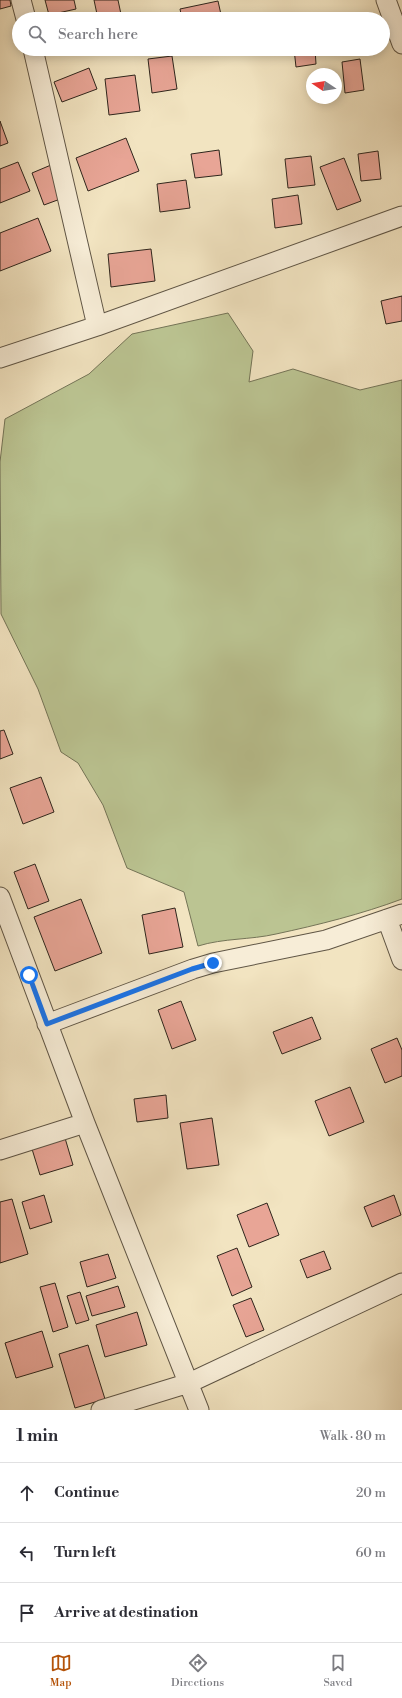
<!DOCTYPE html>
<meta charset="utf-8">
<style>
body{margin:0;font-family:"Libre Bodoni",serif;background:#f2f2f3;color:#2b2b33}
.compass{position:absolute;left:306px;top:68px;width:36px;height:36px;border-radius:50%;background:#fff;box-shadow:0 2px 10px #0003;rotate:282deg}
.stop{position:absolute;width:12px;height:12px;margin:-9px;border:3px solid #1a73e8;border-radius:50%;background:#fff}
.stop.end{background:#1a73e8;border-color:#fff;box-shadow:0 1px 4px #0008}
.list{margin:0;padding:0;list-style:none}
h2{display:flex;justify-content:space-between;align-items:center;height:52px;margin:0;padding:0 16px;font-size:17px}
h2 small{font-size:13px;font-weight:400;color:#7c7c81}
.list li{display:grid;grid-template-columns:26px 1fr auto;gap:12px;align-items:center;box-sizing:border-box;height:60px;padding:0 16px;border-top:1px solid #e1e1e2}
.list b{display:block;font-size:15px;white-space:nowrap}
.list em{font-size:13px;font-style:normal;color:#7c7c81}
.icon{flex:none;width:22px;height:22px;fill:none;stroke:currentColor;stroke-width:2;stroke-linecap:round;stroke-linejoin:round}
.map{position:relative;flex:none;width:402px;height:1410px;overflow:hidden}
.search{position:absolute;background:#fff;box-shadow:0 2px 10px #0003;left:12px;right:12px;top:12px;height:44px;display:flex;align-items:center;gap:10px;box-sizing:border-box;padding:0 14px;border-radius:22px;color:#7c7c81;font-size:15px}
.sheet{height:232px;background:#fff}
nav{display:flex;justify-content:space-around;align-items:center;box-sizing:border-box;height:56px;border-top:1px solid #e1e1e2;background:#fff;font-size:11px;color:#7c7c81}
nav a{display:grid;justify-items:center;gap:2px}
nav .on{color:#b45309}
.map>svg:first-child{display:block}
.green{fill:#bbc492;stroke:#747457}
.building{fill:#e8a596;stroke:#2e251c}
.lines{fill:none;stroke-linecap:round;stroke-linejoin:round}
.street-casing{stroke:#5f5545;stroke-width:21}
.street{stroke:#f7edd7;stroke-width:19}
.route{stroke:#1a73e8;stroke-width:5}
</style>
<div class="map">
<svg width="402" height="1410" viewBox="0 0 402 1410">
<rect width="100%" height="100%" fill="#f2e4c1"/>
<filter id="stains"><feTurbulence type="fractalNoise" baseFrequency=".005" numOctaves="4"/><feColorMatrix values="0 0 0 0 .2 0 0 0 0 .09 0 0 0 0 .02 0 0 0 .5 -.17"/></filter>
<radialGradient id="worn" r=".72"><stop offset=".6" stop-color="#630" stop-opacity="0"/><stop offset="1" stop-color="#630" stop-opacity=".3"/></radialGradient>
<path class="green" d="M228 313 253 351 249 382 293 369 360 390 402 380V899C362 914 318 925 276 934 250 940 224 938 198 946L184 892 127 868 103 805 78 763 61 752 38 689 1 614 0 462 5 419 89 374 132 334Z"/>
<path class="building" d="M0 0H10L11 6 0 9Z
M45 0H74L76 9 49 15Z
M94 0H118L122 19H98Z
M218 1 222 19H182L180 9Z
M294 49H315L316 64 296 67Z
M172 56 177 89 152 93 148 59Z
M360 59 364 90 345 93 342 62Z
M89 68 97 89 62 102 54 82Z
M135 75 140 111 109 115 105 79Z
M0 121 8 143 0 146Z
M126 138 139 171 88 191 76 158Z
M219 150 222 175 195 178 191 154Z
M378 151 381 179 361 181 358 154Z
M311 156 315 185 288 188 285 159Z
M344 158 361 201 337 210 320 167Z
M18 162 30 191 0 203V169Z
M51 165 63 198 44 205 32 173Z
M186 180 190 208 160 212 157 184Z
M298 195 302 224 275 228 272 199Z
M38 218 51 251 0 271V233Z
M151 249 155 281 111 287 108 254Z
M402 296V321L386 324 381 301Z
M4 730 13 754 0 759V731Z
M41 777 54 812 23 824 10 788Z
M35 864 49 901 28 909 14 872Z
M81 899 102 953 55 971 34 917Z
M175 908 183 947 149 954 142 915Z
M181 1001 196 1040 172 1049 158 1010Z
M312 1017 321 1039 282 1054 273 1032Z
M397 1038 402 1050V1076L385 1083 371 1049Z
M350 1087 364 1122 329 1136 315 1101Z
M166 1095 168 1118 137 1122 134 1099Z
M212 1118 219 1165 187 1169 180 1123Z
M65 1138 73 1165 40 1175 32 1149Z
M44 1195 52 1222 30 1229 22 1202Z
M394 1195 401 1215 372 1227 364 1207Z
M12 1199 28 1254 0 1263V1202Z
M267 1203 279 1235 249 1247 237 1215Z
M237 1248 252 1287 232 1296 217 1256Z
M324 1251 331 1269 307 1278 300 1260Z
M108 1254 116 1278 87 1287 80 1262Z
M55 1283 68 1327 53 1332 40 1287Z
M118 1286 125 1307 92 1316 86 1296Z
M80 1292 89 1320 76 1324 67 1296Z
M251 1298 264 1330 246 1337 233 1305Z
M137 1312 147 1345 105 1357 96 1325Z
M42 1331 53 1367 16 1378 5 1343Z
M88 1345 105 1399 75 1408 59 1354Z"/>
<g class="lines">
<g class="street-casing">
<path id="street" d="M21 0 26 19
M386 0 402 44
M33 49 97 326
M0 358 97 326 402 216
M0 897 85 1123 199 1410
M387 919 402 960
M47 1024 193 969 213 963 326 940 402 914
M0 1150 85 1123
M101 1410 189 1383 402 1283"/>
</g>
<use href="#street" class="street"/>
</g>
<g class="lines">
<path class="route" d="M29 975 47 1024 192 969 213 963"/>
</g>
<rect width="100%" height="100%" filter="url(#stains)"/>
<rect width="100%" height="100%" fill="url(#worn)"/>
</svg>
<svg class="compass" viewBox="-18 -18 36 36"><path d="M0-13l5 13h-10z" fill="#e53935"/><path d="M0 13l5-13h-10z" fill="#7c7c81"/></svg>
<div class="stop" style="left:29px;top:975px"></div>
<div class="stop end" style="left:213px;top:963px"></div>
<div class="search"><svg class="icon" aria-label="search" viewBox="0 0 24 24"><circle cx="10" cy="10" r="6"/><path d="M15 15l6 6"/></svg>Search here</div>
</div>
<section class="sheet">
<h2>1 min<small>Walk · 80 m</small></h2>
<ul class="list">
<li><svg class="icon" aria-label="ahead" viewBox="0 0 24 24"><path d="M12 20V5M6 11l6-6 6 6"/></svg><div><b>Continue</b></div><em>20 m</em></li>
<li><svg class="icon" aria-label="left" viewBox="0 0 24 24"><path d="M17 20v-9H6M10 6l-5 5 5 5"/></svg><div><b>Turn left</b></div><em>60 m</em></li>
<li><svg class="icon" aria-label="arrive" viewBox="0 0 24 24"><path d="M6 21V4h12l-3 4 3 4H6"/></svg><div><b>Arrive at destination</b></div></li>
</ul>
</section>
<nav>
<a class="on"><svg class="icon" aria-label="map" viewBox="0 0 24 24"><path d="M3 6l6-2 6 2 6-2v14l-6 2-6-2-6 2zM9 4v14M15 6v14"/></svg>Map</a>
<a><svg class="icon" aria-label="directions" viewBox="0 0 24 24"><path d="M12 3l9 9-9 9-9-9zM9 14v-3h6M13 9l2 2-2 2"/></svg>Directions</a>
<a><svg class="icon" aria-label="saved" viewBox="0 0 24 24"><path d="M7 4h10v16l-5-4-5 4z"/></svg>Saved</a>
</nav>
